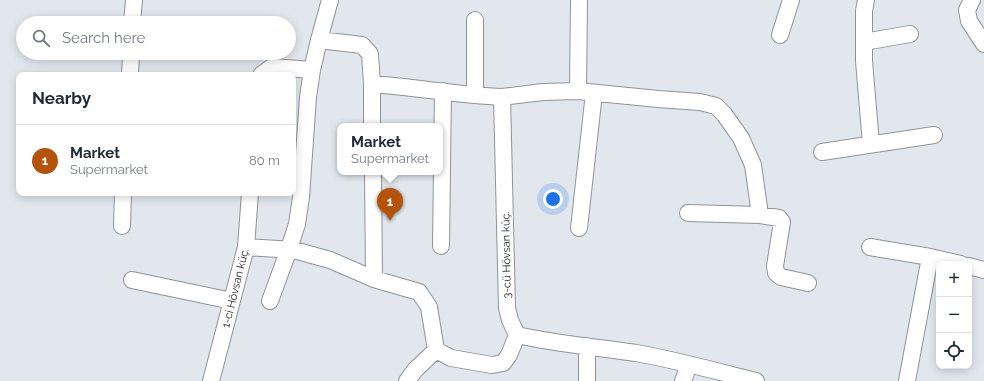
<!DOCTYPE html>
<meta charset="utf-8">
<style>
body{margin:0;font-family:Raleway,sans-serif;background:#f2f2f3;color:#1f2937}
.controls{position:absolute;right:12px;bottom:12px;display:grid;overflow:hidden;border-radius:8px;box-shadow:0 2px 10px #0003}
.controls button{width:36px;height:36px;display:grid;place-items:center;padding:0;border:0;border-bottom:1px solid #e0e1e3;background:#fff;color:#1f2937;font:20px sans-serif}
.you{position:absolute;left:553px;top:199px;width:14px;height:14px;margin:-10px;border:3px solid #fff;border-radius:50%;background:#1a73e8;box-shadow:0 0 0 6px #1a73e833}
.badge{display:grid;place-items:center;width:26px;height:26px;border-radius:50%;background:#b45309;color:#fff;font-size:13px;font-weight:700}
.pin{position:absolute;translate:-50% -33px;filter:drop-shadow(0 1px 2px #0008)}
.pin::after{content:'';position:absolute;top:21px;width:14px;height:12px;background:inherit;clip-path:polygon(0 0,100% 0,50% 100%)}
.popup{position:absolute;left:337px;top:123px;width:106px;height:52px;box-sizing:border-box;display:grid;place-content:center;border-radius:8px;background:#fff;filter:drop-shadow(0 1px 3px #0005);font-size:13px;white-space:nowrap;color:#747a83}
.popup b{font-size:15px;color:#1f2937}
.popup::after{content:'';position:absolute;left:50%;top:100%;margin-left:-8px;border:8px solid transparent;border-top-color:#fff}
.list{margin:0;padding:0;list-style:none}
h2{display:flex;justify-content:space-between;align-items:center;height:52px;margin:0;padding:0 16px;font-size:17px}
h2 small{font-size:13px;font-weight:400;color:#747a83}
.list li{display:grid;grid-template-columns:26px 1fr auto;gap:12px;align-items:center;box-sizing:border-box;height:72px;padding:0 16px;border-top:1px solid #e0e1e3}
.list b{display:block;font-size:15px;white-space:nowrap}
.list p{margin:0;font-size:13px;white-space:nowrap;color:#747a83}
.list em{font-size:13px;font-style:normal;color:#747a83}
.icon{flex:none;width:22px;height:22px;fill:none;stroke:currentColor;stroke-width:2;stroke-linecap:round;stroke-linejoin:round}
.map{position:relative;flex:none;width:984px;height:381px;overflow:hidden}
.search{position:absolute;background:#fff;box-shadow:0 2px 10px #0003;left:16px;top:16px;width:280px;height:44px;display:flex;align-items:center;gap:10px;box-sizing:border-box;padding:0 14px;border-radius:22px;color:#747a83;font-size:15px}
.panel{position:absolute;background:#fff;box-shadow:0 2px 10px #0003;left:16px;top:72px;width:280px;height:124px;border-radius:8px}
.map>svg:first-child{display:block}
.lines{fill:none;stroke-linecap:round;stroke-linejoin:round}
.minor-casing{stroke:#8e939a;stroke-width:18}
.minor{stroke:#fff;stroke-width:16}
.labels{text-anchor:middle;stroke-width:3.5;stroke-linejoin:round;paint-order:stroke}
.street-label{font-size:11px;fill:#25272a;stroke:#fff}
</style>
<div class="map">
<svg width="984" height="381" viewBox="0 0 984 381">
<rect width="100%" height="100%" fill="#e2e7ee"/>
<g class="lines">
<g class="minor-casing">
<path id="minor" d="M579 0 578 91 543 92 502 97 507 308 510 320 517 335C556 344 596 347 636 353 676 360 716 371 756 381
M866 0 864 11V61L871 144
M972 0 967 10 969 21 984 44
M475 20V95
M132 23 134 0
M780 35 791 0
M319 40 362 45 370 54 372 84V126
M864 42 910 34
M130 75 131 53
M261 75 272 67 312 70
M372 84C415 87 458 95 502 97
M578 91 658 99 700 102 716 106 724 114 741 138 753 165 760 215
M822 152 934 135
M373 172 374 279
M688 213 760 215 779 218 782 222 775 266 776 273 781 277 808 283
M122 226 123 193
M579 228 594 93
M441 246 443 91
M246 247 294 250 330 260 374 279 419 292 429 307 436 350 451 358 492 365 503 363 509 355 517 335
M870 247 930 257 961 264
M969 266 984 270
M132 280 232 301
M270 301 289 249 297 224 301 197 308 97 312 70 319 40 330 0
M211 381 246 247 250 193
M407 381 415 370 436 350
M587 381V346
M683 381 689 365
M907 381 930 257"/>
</g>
<use href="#minor" class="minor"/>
</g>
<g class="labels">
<g class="street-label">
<text transform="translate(506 255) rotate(-91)" y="4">3-cü Hövsan küç.</text>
<text transform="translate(235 288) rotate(-76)" y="4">1-ci Hövsan küç.</text>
</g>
</g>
</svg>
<div class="controls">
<button>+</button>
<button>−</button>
<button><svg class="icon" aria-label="locate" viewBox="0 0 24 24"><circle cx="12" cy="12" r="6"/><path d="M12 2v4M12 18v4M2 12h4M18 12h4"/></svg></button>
</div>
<div class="you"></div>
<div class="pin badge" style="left:390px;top:221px">1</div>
<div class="popup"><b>Market</b>Supermarket</div>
<div class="search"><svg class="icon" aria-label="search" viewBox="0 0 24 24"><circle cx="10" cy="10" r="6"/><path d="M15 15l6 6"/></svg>Search here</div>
<section class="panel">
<h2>Nearby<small></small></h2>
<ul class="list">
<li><span class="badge">1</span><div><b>Market</b><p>Supermarket</p></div><em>80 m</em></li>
</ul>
</section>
</div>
